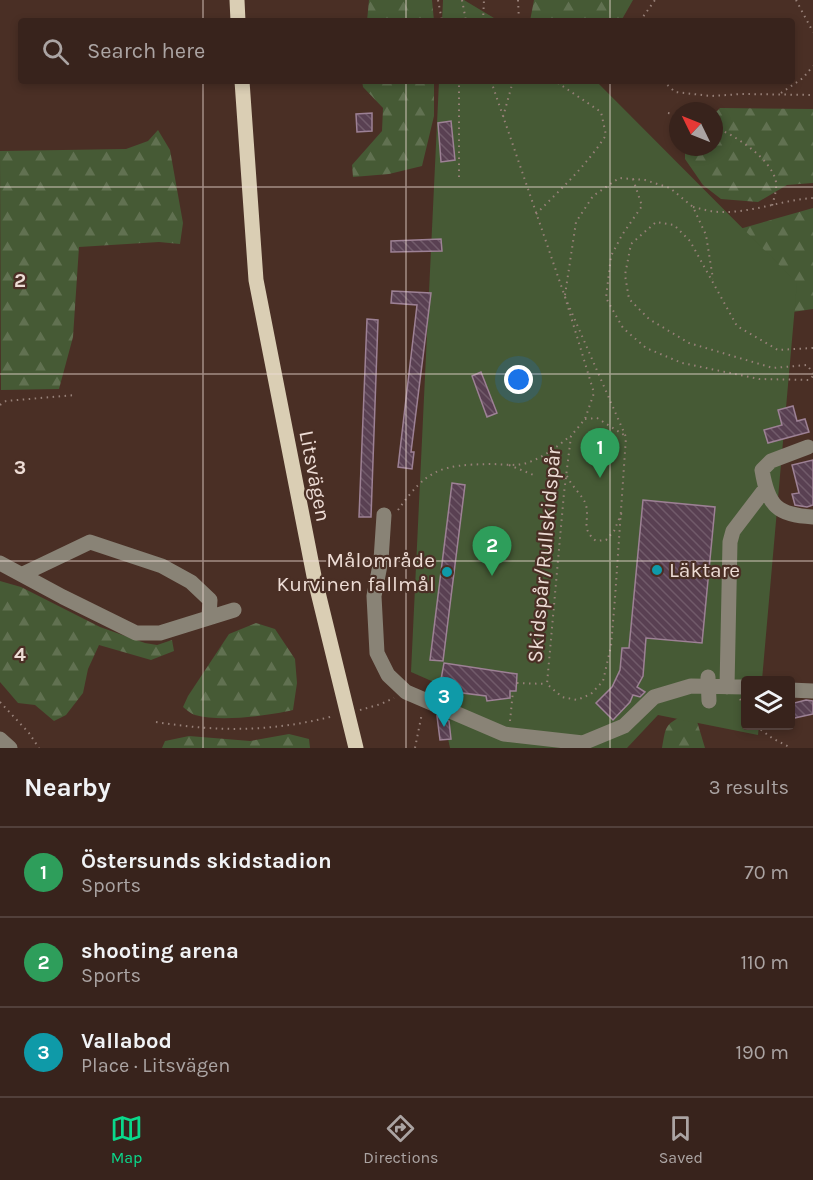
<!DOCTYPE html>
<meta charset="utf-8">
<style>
body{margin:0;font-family:Karla,sans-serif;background:#432f29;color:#f1f3f6}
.controls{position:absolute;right:18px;bottom:18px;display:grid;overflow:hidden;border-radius:6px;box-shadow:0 3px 9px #0003}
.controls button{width:54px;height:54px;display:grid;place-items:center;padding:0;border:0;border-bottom:2px solid #52403b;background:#38231c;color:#f1f3f6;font:30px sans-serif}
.compass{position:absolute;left:669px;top:102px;width:54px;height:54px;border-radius:50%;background:#38231c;box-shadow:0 3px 9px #0003;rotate:313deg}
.you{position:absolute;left:519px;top:380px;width:21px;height:21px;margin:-15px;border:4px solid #fff;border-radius:50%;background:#1a73e8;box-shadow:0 0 0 9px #1a73e833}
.badge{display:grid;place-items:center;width:39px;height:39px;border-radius:50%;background:#0ad98b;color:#fff;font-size:20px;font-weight:700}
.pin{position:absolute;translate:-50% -50px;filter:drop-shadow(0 2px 3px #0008)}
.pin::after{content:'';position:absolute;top:32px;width:21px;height:18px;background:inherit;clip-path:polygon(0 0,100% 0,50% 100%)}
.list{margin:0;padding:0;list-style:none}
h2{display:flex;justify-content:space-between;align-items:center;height:78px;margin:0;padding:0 24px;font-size:26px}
h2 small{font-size:20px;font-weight:400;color:#aba4a3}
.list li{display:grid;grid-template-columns:39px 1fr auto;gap:18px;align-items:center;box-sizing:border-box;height:90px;padding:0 24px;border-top:2px solid #52403b}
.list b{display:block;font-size:22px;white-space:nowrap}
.list p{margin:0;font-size:20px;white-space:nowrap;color:#aba4a3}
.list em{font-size:20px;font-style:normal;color:#aba4a3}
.icon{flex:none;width:33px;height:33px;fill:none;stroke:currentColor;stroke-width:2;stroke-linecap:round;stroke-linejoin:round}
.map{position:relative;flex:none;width:813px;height:748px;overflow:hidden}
.search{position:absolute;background:#38231c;box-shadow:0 3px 9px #0003;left:18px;right:18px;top:18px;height:66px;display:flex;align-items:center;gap:15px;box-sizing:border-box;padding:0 21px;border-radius:6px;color:#aba4a3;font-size:22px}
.sheet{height:348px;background:#38231c}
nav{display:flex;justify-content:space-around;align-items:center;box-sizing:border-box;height:84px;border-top:2px solid #52403b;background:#38231c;font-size:16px;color:#aba4a3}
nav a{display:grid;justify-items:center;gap:3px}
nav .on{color:#0ad98b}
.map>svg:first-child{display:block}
.forest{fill:url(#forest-firs)}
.garden{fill:#465a35}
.building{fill:url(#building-back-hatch);stroke:#9d8195;stroke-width:1.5}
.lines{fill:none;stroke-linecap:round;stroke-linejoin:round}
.path{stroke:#978078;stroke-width:2;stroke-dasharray:1.5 4.5;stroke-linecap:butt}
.minor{stroke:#898376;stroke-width:15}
.major{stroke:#daceb4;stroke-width:15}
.grid{fill:none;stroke:#eddcd5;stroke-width:1.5;stroke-opacity:0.55}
.culture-dot{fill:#0f9aa8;stroke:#4a2f25;stroke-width:2}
.labels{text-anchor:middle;stroke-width:4.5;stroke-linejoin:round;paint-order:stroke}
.street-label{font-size:21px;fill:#eddcd5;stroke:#4a2f25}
.poi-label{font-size:21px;fill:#eddcd5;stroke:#4a2f25;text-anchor:end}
.grid-label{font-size:20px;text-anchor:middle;font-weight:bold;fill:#eddcd5;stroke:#4a2f25;stroke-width:4.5;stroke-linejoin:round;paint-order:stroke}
</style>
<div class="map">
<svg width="813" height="748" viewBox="0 0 813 748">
<defs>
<pattern id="forest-firs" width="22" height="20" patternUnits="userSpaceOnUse" patternTransform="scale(1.5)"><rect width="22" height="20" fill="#465a35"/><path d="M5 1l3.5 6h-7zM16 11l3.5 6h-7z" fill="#617151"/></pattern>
<pattern id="building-back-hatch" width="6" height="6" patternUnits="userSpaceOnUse" patternTransform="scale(1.5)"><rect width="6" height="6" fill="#594052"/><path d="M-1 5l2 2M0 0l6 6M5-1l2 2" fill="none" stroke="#715b6a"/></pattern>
</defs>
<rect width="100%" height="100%" fill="#4a2f25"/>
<path class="forest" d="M369 0H432L434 21H367Z
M534 0H633L621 21H530Z
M362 81H434V116L422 166 389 174 353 177 352 165 382 131 383 108 363 87Z
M720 108 813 109V183L787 185 758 202 721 199 703 185 685 159V147H714V114Z
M158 130 170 150 183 223 180 244 159 242 79 247 73 337 59 389 1 390 0 151 126 149 148 141Z
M813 208V309L752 318 736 230Z
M0 581 21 587 100 627 145 643 157 645 172 640 174 651 151 660 99 645 88 669 83 693 66 715 54 721 35 705 18 703 0 682Z
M256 623 275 629 295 659 297 683 293 710C267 716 220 722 195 715 191 714 187 710 183 707L188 696 229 634Z
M684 715 696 718 705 748H662C666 727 664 725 684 715Z
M289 734 309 739 310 748H162L165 741 189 736 250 741Z"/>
<path class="garden" d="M443 0H464L499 21H442Z
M439 81H596L797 283 762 680H746V726H759L758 735 658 715 627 748H450L436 683 411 672Z"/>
<path class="building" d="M372 113V131L357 132 356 114Z
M451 121 455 160 441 162 438 123Z
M441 239 442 251 391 252V241Z
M392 291 431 293 411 452H414L412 469 398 467 417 305 391 303Z
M367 319 378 320 371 517H359Z
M481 372 497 413 487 417 472 376Z
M793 406 797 421 805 419 809 432 768 443 764 430 782 425 778 410Z
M813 460V505L807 507 795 505 792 494 799 493 792 465Z
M452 483 465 485 443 661 430 660Z
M643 500 715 507 702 643 646 638 643 676 637 687 645 692 640 697 633 695 630 702 613 720 596 703 612 687 620 670 622 648H629Z
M444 663 517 674 516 691H510V698L487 701 486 696 439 690Z
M806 700 813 701V714L790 719V704Z
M437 716 449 721 451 739 440 740Z"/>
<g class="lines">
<path class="path" d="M438 0 442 21
M462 0 466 21
M518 0 519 21
M796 0 813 32
M483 21 484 0
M640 21 655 0
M491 81 565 297 594 393 585 419 571 436 564 493 547 684 562 697 577 700 591 694 603 681 611 646 615 598 626 437 565 297
M663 81 675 92 711 96 742 94 813 95
M781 93 803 78 813 66
M668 113 678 115
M503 117 513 81
M714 127C735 135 772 159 776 182 777 190 774 198 772 206
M459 177V81
M633 179 642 206 622 235 611 256 606 298 623 328 646 348 682 363 759 379 809 380 813 376
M693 207C702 209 711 212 720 212 752 213 782 200 813 198
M536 214C561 189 587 165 606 135L601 112 555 81
M565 295 576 222 593 196 619 178 645 180 670 188 693 207 706 235 713 279
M813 348 778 350 737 326 690 241 674 225 656 222 631 244 625 275 629 299 649 319 689 343 773 368 807 365 813 373
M0 405 6 401 75 395
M585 419 597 418 624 435
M509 465 536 476
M567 476C572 487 584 497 586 505 590 521 580 528 596 541L606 540 614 531 622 512
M557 478 565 479
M398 510C427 469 440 465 490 464 501 464 512 466 523 464 540 460 557 447 570 436
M517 683 547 684
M740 699 746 710
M0 702 29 733 39 748
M360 710 381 704 394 698
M510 721 513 691
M156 722C220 732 271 732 334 716
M756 726 772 738 791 748
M415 748 422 713"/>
<path class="minor" d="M808 447 771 461 762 470C768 506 777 515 813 517
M384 515 381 560 374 596 377 653 388 675 406 692 504 734 583 743 624 726 654 697 691 686 746 687
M0 563 63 597 136 633H160L234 610
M23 574 90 542 162 566 191 582 210 600 209 617
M708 677 709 701
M727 687 730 542 733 531 765 489
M790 690 813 691
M0 739 10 748"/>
<path class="major" d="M237 0 238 21
M242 81 256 280 314 576 356 748"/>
</g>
<path class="grid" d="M203 0V21M406 0V21M610 0V21M203 81V748M406 81V748M610 81V748M0 187H813M0 374H813M0 561H813"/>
<g class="culture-dot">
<circle cx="657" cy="570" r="6"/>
<circle cx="447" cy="572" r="6"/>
</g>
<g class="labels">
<g class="street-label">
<text transform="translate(315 476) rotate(79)" y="7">Litsvägen</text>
<text transform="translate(544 555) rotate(-85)" y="7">Skidspår/Rullskidspår</text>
</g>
<g class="poi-label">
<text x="435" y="567">Målområde<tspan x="435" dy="24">Kurvinen fallmål</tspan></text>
<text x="669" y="577" text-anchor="start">Läktare</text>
</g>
</g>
<g class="grid-label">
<text x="20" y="287">2</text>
<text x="20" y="474">3</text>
<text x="20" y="661">4</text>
</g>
</svg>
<div class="controls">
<button><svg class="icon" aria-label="layers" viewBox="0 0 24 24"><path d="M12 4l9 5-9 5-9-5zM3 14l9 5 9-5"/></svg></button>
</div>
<svg class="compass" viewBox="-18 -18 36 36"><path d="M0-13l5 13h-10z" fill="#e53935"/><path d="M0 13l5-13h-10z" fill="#aba4a3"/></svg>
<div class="you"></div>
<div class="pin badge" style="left:600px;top:478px;background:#2e9e5b">1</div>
<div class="pin badge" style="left:492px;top:576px;background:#2e9e5b">2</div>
<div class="pin badge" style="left:444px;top:727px;background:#0f9aa8">3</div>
<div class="search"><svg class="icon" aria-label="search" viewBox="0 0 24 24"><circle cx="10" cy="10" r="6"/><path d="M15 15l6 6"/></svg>Search here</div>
</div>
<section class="sheet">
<h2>Nearby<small>3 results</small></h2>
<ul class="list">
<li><span class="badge" style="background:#2e9e5b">1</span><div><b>Östersunds skidstadion</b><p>Sports</p></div><em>70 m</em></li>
<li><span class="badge" style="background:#2e9e5b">2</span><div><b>shooting arena</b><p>Sports</p></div><em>110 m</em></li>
<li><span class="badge" style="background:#0f9aa8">3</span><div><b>Vallabod</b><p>Place · Litsvägen</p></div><em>190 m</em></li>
</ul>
</section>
<nav>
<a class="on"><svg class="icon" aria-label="map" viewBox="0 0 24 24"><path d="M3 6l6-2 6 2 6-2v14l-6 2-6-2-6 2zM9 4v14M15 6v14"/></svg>Map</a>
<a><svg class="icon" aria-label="directions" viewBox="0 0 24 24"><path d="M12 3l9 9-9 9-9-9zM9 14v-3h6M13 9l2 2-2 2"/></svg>Directions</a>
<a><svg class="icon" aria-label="saved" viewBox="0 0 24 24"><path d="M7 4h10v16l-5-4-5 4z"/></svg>Saved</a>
</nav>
